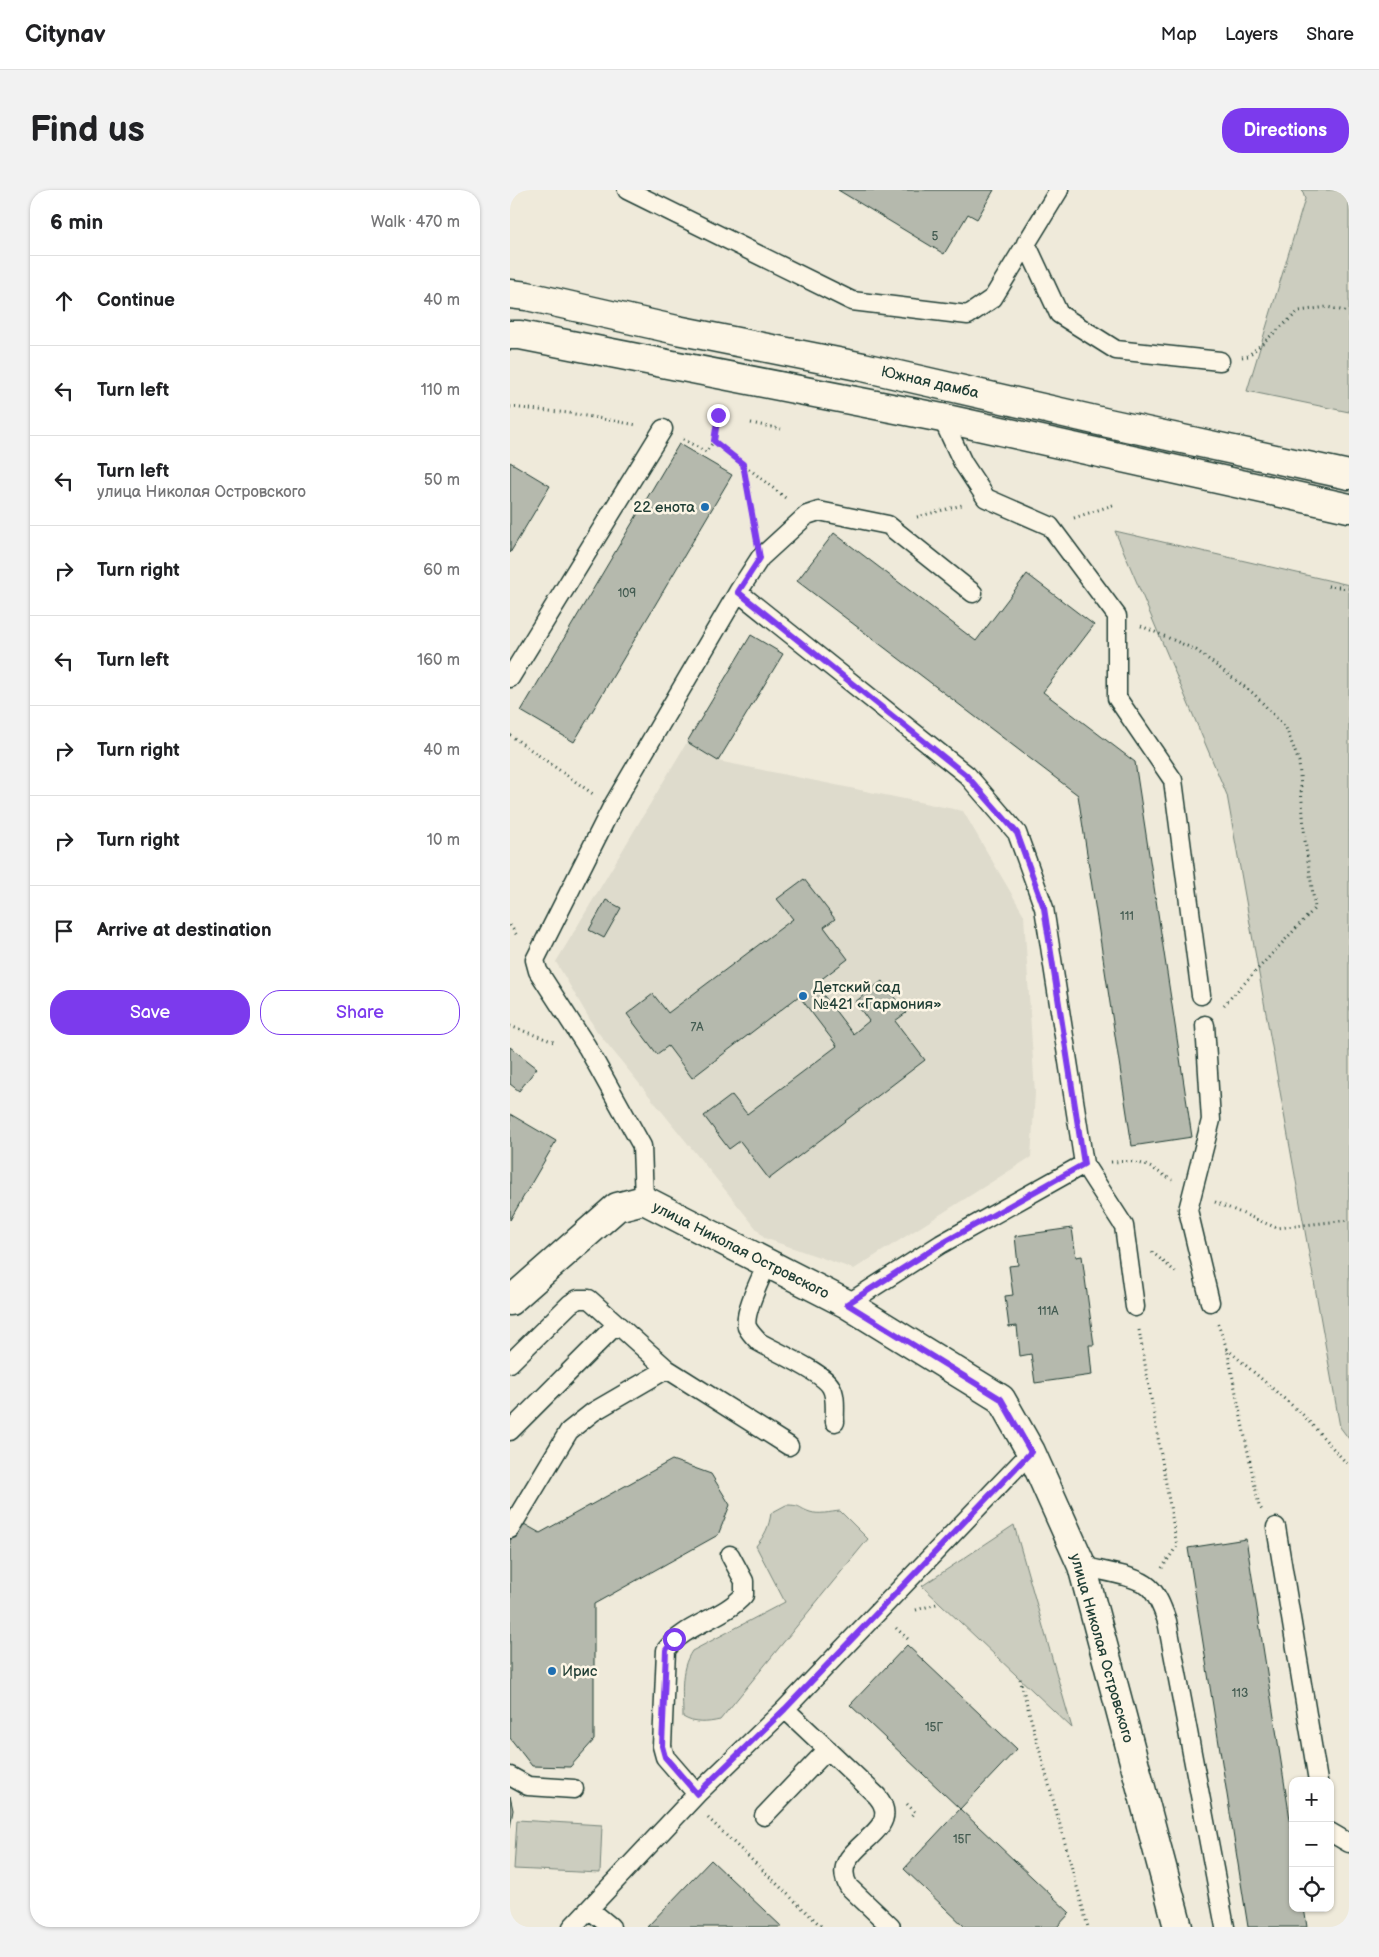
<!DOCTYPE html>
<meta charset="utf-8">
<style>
body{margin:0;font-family:"Balsamiq Sans",sans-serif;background:#f2f2f2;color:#202124}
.controls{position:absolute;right:15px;bottom:15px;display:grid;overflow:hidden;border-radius:10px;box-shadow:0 1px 4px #0004}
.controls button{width:45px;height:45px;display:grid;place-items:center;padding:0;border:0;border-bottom:1px solid #e0e0e0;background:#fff;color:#202124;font:25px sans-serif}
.stop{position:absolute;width:15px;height:15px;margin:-11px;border:4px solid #7c3aed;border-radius:50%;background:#fff}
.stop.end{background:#7c3aed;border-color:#fff;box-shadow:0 1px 5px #0008}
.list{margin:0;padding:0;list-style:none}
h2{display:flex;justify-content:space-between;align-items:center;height:65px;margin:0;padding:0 20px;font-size:21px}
h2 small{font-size:16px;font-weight:400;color:#757577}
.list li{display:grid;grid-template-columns:32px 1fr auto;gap:15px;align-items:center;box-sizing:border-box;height:90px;padding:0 20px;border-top:1px solid #e0e0e0}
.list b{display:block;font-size:19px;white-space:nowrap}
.list p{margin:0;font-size:16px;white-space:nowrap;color:#757577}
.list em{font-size:16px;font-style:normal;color:#757577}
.actions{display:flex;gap:10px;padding:15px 20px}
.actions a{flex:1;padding:11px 0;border:1px solid #7c3aed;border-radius:20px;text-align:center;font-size:18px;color:#7c3aed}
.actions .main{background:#7c3aed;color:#fff}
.icon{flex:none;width:28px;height:28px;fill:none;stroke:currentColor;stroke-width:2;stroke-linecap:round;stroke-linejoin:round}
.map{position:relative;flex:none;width:839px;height:1737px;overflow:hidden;border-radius:20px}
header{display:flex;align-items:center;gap:30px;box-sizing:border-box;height:70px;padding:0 25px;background:#fff;border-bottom:1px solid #e0e0e0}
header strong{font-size:24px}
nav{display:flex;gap:28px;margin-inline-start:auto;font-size:18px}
.intro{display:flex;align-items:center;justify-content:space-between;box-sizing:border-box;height:120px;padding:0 30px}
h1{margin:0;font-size:35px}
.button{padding:12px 22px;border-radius:20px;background:#7c3aed;color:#fff;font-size:18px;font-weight:700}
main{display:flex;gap:30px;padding:0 30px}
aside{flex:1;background:#fff;border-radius:20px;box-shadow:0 1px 4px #0004}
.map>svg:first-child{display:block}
.built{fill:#dedbcc}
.green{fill:#cccdbf;stroke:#76857a}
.building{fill:#b5b9ad;stroke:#1f3d34}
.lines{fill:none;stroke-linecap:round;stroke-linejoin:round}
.service-casing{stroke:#1f3d34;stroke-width:21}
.minor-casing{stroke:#1f3d34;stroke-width:31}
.primary-casing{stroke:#1f3d34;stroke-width:31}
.path{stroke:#1f3d34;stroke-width:3;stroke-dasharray:1 4;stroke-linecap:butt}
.service{stroke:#fcf5e5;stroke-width:18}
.minor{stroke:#fcf5e5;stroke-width:28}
.primary{stroke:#fcf5e5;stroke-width:28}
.route{stroke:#7c3aed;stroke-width:6}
.poi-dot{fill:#1f6fb2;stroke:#fcf5e5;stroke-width:2}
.labels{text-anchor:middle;stroke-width:5;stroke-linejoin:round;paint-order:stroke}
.number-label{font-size:12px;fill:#445c52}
.street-label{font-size:15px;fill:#1f3d34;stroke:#fcf5e5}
.poi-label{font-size:15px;fill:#1f3d34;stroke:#fcf5e5;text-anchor:start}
</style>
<header>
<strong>Citynav</strong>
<nav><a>Map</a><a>Layers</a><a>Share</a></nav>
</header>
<div class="intro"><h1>Find us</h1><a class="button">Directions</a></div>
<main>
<aside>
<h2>6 min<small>Walk · 470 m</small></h2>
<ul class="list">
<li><svg class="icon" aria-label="ahead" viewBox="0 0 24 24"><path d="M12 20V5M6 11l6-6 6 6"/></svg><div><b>Continue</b></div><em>40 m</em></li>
<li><svg class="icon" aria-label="left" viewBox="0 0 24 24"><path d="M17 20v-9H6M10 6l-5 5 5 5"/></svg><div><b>Turn left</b></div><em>110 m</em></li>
<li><svg class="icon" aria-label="left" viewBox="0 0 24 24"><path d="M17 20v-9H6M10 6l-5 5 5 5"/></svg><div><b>Turn left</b><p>улица Николая Островского</p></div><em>50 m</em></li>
<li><svg class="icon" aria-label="right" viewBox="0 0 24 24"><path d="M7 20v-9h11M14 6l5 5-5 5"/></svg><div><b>Turn right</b></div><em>60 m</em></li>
<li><svg class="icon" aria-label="left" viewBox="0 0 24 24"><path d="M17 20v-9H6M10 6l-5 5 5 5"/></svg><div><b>Turn left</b></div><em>160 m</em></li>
<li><svg class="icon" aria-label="right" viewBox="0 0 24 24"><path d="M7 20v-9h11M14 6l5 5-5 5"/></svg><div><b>Turn right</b></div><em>40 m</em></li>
<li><svg class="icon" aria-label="right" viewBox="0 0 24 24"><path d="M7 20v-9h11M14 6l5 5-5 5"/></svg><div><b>Turn right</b></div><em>10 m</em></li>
<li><svg class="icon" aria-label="arrive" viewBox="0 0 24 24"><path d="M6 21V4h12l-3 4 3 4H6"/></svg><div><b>Arrive at destination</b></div></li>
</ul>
<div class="actions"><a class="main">Save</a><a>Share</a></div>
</aside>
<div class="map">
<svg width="839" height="1737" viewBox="0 0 839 1737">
<rect width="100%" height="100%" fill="#efeada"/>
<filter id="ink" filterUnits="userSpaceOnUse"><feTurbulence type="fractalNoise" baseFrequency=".02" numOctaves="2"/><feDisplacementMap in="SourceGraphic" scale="10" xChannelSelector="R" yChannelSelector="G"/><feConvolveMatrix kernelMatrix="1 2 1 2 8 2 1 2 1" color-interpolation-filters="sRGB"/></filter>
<g filter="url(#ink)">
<path class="built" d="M177 552 208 571 453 621 514 725 525 903 521 967 344 1079 254 1048 86 840 46 772Z"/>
<path class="green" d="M792 0H839V222L737 201 795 9Z
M605 341 839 395V1249L830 1237 717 605Z
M276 1315C292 1315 288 1318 300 1322 309 1325 320 1322 330 1321L358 1349 210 1530C197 1533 184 1534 173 1527 173 1505 169 1480 182 1461L275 1412 246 1356C255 1345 259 1337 261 1323Z
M504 1335 562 1538 412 1396Z
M7 1630 92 1635 90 1683 4 1679Z"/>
<path class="building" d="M328 0H484L467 29 458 24 434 64Z
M169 254 222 285 64 552 11 521Z
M0 272 40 296 0 363Z
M324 343 466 451 517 384 584 435 533 502 625 572 682 947 622 956 568 605 287 391Z
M241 445 273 464 208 571 177 552Z
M294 689 325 729 314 737 338 769 305 794 343 844 359 831 345 812 372 791 396 823 385 831 415 870 259 989 230 951 219 959 194 926 222 905 237 924 327 856 289 806 182 888 158 856 147 864 117 824 143 804 158 823 283 729 267 709Z
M96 710 111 718 94 748 79 740Z
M0 857 27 878 9 901 0 894Z
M0 924 46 951 0 1030Z
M562 1038 566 1067 572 1066 584 1155H579L582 1185 525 1193 521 1164 510 1166 507 1136 499 1137 495 1106 503 1105 499 1076 508 1075 505 1046Z
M162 1270 201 1284 220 1315 208 1345 84 1414V1550L60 1577 22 1576 0 1548V1326L30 1343Z
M736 1349 783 1648V1718H794L797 1737H738L678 1358Z
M397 1455 507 1559 450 1619 340 1515Z
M0 1606 3 1620 0 1638Z
M450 1619 560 1723 547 1737H455L394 1679Z
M201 1670 272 1737H137Z"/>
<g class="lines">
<g class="service-casing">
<path id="service" d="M117 0 342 111 458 125 483 108 549 0
M516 53 549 124 606 160 710 171
M432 228 453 273 476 308 540 336 607 426V508L663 590 691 805
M228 402 457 585 507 643 534 718 574 974 431 1054 337 1114
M0 488 153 239
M695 835 701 930 678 1020 700 1112
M574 974 614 1036 625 1117
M134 1010 132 956 77 857 28 781 25 770 102 617 228 402 250 368 297 325 309 321 378 335 463 403
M257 1074C251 1088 233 1123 237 1137 240 1143 244 1147 249 1152 266 1162 313 1182 321 1197 327 1207 324 1222 325 1232
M0 1173 60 1114 68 1109H79L157 1179 279 1256
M0 1241 107 1134
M766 1337 808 1591
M0 1339 59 1241 83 1222 157 1179
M572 1376C589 1381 626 1385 639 1397 648 1405 653 1420 657 1431L715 1737
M275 1519 367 1606C369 1609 372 1612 373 1616 385 1647 316 1660 339 1697L381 1737
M0 1586 18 1596 64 1599
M187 1604 155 1567 152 1556 156 1460C175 1434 213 1429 234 1405V1391L220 1365
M254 1626 318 1559
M820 1642 839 1653
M79 1719 101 1737
M62 1737 187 1604 275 1519 521 1262"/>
</g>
<g class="minor-casing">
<path id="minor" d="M0 1111 107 1017 134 1010 337 1114 491 1209 521 1262 572 1376 668 1737"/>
</g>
<g class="primary-casing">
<path id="primary" d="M0 104 17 106 167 140 353 177 598 233 839 285
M0 145H10L432 228 839 318"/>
</g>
<path class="path" d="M732 167 738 166 789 121 817 117 839 122
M0 217 59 223 127 235
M241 233 271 239
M173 249 196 262 204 251 208 225
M204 251 278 310
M233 275 245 340
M407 327 452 315
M564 328 603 315
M818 396 839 398
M631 436 686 460 744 504 776 538 789 572 795 651 805 718 714 815
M0 545 83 604
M0 735 8 747
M0 836 44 852
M601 972C633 970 635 974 662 990
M705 1012 767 1038 839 1030
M642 1062 668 1084
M708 1134 717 1159 749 1316 752 1320
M629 1140 667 1356 652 1378
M717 1159 793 1225 839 1276
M406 1420 430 1413
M386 1438 400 1451
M510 1489 578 1737
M397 1614 405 1622 399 1628
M198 1628 312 1737"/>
<use href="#service" class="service"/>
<use href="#minor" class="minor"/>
<use href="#primary" class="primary"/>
</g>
</g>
<g class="lines" filter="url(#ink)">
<path class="route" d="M164 1449 156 1460 152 1556 155 1567 187 1604 275 1519 521 1262 491 1209 337 1114 431 1054 574 974 534 718 507 643 456 585 228 402 250 368 233 274 204 251 208 225"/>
</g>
<g class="poi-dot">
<circle cx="195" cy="317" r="5"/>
<circle cx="293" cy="806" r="5"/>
<circle cx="42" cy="1481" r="5"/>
</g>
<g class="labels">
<g class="number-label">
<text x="425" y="50">5</text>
<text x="117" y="407">109</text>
<text x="617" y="730">111</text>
<text x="187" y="841">7А</text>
<text x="538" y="1125">111А</text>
<text x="730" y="1507">113</text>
<text x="424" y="1541">15Г</text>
<text x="452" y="1653">15Г</text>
</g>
<g class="street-label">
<text transform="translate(420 192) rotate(13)" y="5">Южная дамба</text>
<text transform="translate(231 1060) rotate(27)" y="5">улица Николая Островского</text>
<text transform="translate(592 1458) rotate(74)" y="5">улица Николая Островского</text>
</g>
<g class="poi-label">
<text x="185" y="322" text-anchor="end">22 енота</text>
<text x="303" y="802">Детский сад<tspan x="303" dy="17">№421 «Гармония»</tspan></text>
<text x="52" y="1486">Ирис</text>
</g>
</g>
</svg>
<div class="controls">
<button>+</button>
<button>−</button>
<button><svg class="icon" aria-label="locate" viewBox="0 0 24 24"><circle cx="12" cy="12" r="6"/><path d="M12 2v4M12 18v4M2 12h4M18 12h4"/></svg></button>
</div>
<div class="stop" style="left:164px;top:1449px"></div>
<div class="stop end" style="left:208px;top:225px"></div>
</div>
</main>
